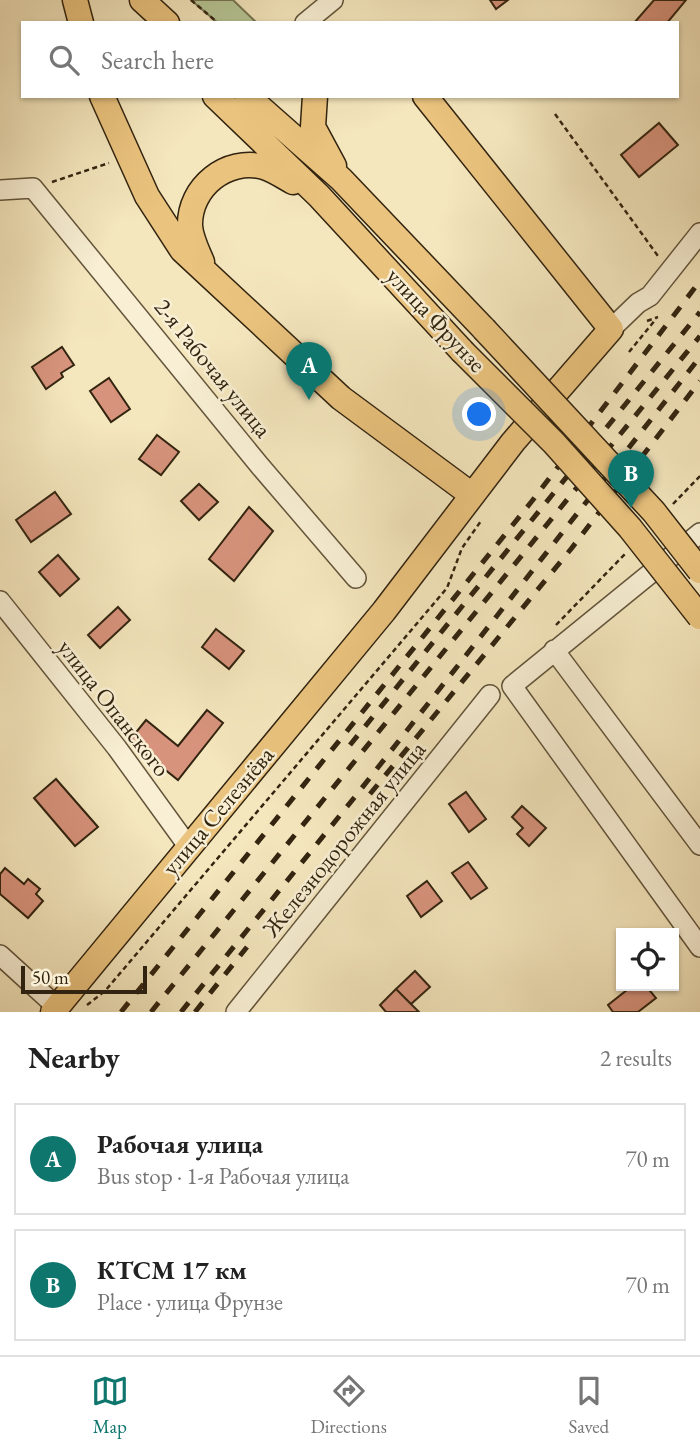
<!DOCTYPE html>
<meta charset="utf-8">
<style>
body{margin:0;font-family:"EB Garamond",serif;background:#f2f2f2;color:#222}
.controls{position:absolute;right:21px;bottom:21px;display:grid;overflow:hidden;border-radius:0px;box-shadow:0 2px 5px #0004}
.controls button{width:63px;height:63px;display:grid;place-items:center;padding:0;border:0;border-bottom:2px solid #e0e0e0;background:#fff;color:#222;font:35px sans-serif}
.scale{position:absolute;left:21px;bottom:18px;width:126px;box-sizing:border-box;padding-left:7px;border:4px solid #322410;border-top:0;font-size:19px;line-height:24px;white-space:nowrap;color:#322410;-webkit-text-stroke:5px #f8efd4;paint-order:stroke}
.you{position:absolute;left:480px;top:415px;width:24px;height:24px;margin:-18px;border:5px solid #fff;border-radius:50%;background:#1a73e8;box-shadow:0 0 0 10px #1a73e833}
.badge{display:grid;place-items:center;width:46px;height:46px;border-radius:50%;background:#0f766e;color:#fff;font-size:23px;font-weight:700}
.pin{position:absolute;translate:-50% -58px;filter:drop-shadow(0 2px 4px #0008)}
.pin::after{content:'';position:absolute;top:37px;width:24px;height:21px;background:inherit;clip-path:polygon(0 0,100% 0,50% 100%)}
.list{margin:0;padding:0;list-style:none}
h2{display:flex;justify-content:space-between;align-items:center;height:91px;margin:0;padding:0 28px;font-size:30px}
h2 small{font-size:23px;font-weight:400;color:#767676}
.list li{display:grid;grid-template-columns:46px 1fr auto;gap:21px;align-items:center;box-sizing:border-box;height:112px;margin:0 14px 14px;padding:0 14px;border:2px solid #e0e0e0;border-radius:0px}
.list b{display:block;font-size:26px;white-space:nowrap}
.list p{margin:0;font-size:23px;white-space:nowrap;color:#767676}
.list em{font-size:23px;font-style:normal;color:#767676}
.icon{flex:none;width:38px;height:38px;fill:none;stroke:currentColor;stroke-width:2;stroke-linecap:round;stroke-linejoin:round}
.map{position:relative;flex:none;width:700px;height:1012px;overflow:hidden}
.search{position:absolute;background:#fff;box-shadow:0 2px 5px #0004;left:21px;right:21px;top:21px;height:77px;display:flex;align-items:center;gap:18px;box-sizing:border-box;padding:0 24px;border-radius:0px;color:#767676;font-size:26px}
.sheet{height:343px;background:#fff}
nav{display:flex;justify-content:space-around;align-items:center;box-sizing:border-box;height:98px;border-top:2px solid #e0e0e0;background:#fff;font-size:19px;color:#767676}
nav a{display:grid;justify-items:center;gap:4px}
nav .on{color:#0f766e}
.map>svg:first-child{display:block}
.green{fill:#b6c695;stroke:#747552;stroke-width:2}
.building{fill:#d7937c;stroke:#322410;stroke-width:2}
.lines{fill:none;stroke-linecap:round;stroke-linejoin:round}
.minor-casing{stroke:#62543b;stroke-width:22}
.major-casing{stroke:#322410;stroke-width:27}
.path{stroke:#322410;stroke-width:2.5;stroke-dasharray:5 3.5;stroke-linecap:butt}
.minor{stroke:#f8efd4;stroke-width:19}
.major{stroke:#eac37e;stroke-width:24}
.rail{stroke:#322410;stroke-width:5;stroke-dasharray:12 12;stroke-linecap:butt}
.major-bridge-casing{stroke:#322410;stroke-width:27;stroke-linecap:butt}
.major-bridge{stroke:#eac37e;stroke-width:24}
.labels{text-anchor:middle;stroke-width:5;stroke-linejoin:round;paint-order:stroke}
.street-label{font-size:24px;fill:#322410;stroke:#f8efd4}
</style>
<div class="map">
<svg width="700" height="1012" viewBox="0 0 700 1012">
<rect width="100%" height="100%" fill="#f4e6bd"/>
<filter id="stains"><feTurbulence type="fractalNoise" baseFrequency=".00286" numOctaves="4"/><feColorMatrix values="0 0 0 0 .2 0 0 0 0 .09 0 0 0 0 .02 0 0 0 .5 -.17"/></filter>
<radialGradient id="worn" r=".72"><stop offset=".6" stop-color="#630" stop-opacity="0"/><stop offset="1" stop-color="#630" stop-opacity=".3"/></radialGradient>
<path class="green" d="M191 0H233L257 23H218Z"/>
<path class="building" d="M490 0H508L496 9Z
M654 0H686L667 23H634Z
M659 123 678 145 639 177 621 155Z
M62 347 74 365 61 373 63 377 46 389 32 367Z
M109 378 130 409 111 422 90 391Z
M157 435 179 452 161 475 139 459Z
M199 484 218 502 199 520 181 501Z
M55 492 71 514 31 542 16 520Z
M249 507 273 531 234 581 209 559Z
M58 555 79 579 60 596 39 572Z
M118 607 130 620 100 648 88 635Z
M216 629 244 651 229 669 202 647Z
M207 710 223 723 178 780 129 741 146 720 178 746Z
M56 779 98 827 75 846 34 798Z
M466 792 486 819 469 832 449 804Z
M522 806 546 828 529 846 517 834 523 828 512 817Z
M468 862 487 888 471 899 452 873Z
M5 868 24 884 28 879 40 889 36 894 43 901 28 918 0 894V874Z
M427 881 442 901 421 917 407 896Z
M415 971 430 987 411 1004 396 989Z
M632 986H646L656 998 638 1012H613L608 1005Z
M396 989 419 1012H386L380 1005Z"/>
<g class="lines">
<g class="minor-casing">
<path id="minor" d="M305 23 333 0
M0 190 33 188 260 466 356 578
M611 329 638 303 650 296 700 233
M700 533 512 686 700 947
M0 601 117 748 188 846
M554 650 700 845
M0 955 57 1007
M236 1012 490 695"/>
</g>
<g class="major-casing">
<path id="major" d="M75 0 81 23
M142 0 167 23
M102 96 147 196 182 250 341 398 472 495
M215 96 319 196 462 351
M247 96 341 179 484 329
M315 96 313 127 334 166
M202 262C197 250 191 239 190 226 189 187 227 157 264 167 274 170 284 177 293 182
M53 1012 384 611 513 442 611 329 425 96"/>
</g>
<path class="path" d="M191 0 218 23
M555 114 658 256
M52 182 109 163
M647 321 658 317
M629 352 656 319
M673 504 700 476
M556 625 625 554
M87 1005 105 991 447 588 462 548 481 521"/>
<use href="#minor" class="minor"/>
<use href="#major" class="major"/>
<path class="rail" d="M350 745 700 312
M370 794 571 549 700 381
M121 1012 532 501 700 281
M151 1012 700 336
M181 1012 354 798 700 357
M195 1012 247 947"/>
<g class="major-bridge-casing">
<path id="major-bridge" d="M484 329 654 512 700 571
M462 351 554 443 630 528 700 617"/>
</g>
<use href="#major-bridge" class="major-bridge"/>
</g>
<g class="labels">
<g class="street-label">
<text transform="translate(436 320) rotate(47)" y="8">улица Фрунзе</text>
<text transform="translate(213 368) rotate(51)" y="8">2-я Рабочая улица</text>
<text transform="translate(114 708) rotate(52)" y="8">улица Опанского</text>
<text transform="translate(218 811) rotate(-50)" y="8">улица Селезнёва</text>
<text transform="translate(344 839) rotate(-51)" y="8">Железнодорожная улица</text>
</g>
</g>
<rect width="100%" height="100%" filter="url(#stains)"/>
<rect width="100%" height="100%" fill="url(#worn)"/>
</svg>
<div class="controls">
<button><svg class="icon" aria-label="locate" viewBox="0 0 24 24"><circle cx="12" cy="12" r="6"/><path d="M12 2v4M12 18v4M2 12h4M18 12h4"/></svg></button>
</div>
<div class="scale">50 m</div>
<div class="you"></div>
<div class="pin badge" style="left:309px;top:400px">A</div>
<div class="pin badge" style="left:631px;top:508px">B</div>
<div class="search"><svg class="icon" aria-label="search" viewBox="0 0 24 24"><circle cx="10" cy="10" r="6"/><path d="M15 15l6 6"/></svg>Search here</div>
</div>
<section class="sheet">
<h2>Nearby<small>2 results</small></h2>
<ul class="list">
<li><span class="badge">A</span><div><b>Рабочая улица</b><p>Bus stop · 1-я Рабочая улица</p></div><em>70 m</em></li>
<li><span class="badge">B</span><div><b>КТСМ 17 км</b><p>Place · улица Фрунзе</p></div><em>70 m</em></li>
</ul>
</section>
<nav>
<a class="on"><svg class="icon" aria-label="map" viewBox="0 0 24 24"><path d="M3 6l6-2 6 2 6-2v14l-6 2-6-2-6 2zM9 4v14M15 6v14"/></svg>Map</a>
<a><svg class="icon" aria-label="directions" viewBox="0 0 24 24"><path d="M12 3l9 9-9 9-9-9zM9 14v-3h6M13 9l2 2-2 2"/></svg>Directions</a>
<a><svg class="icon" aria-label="saved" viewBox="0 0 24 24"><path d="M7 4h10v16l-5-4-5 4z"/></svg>Saved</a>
</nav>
